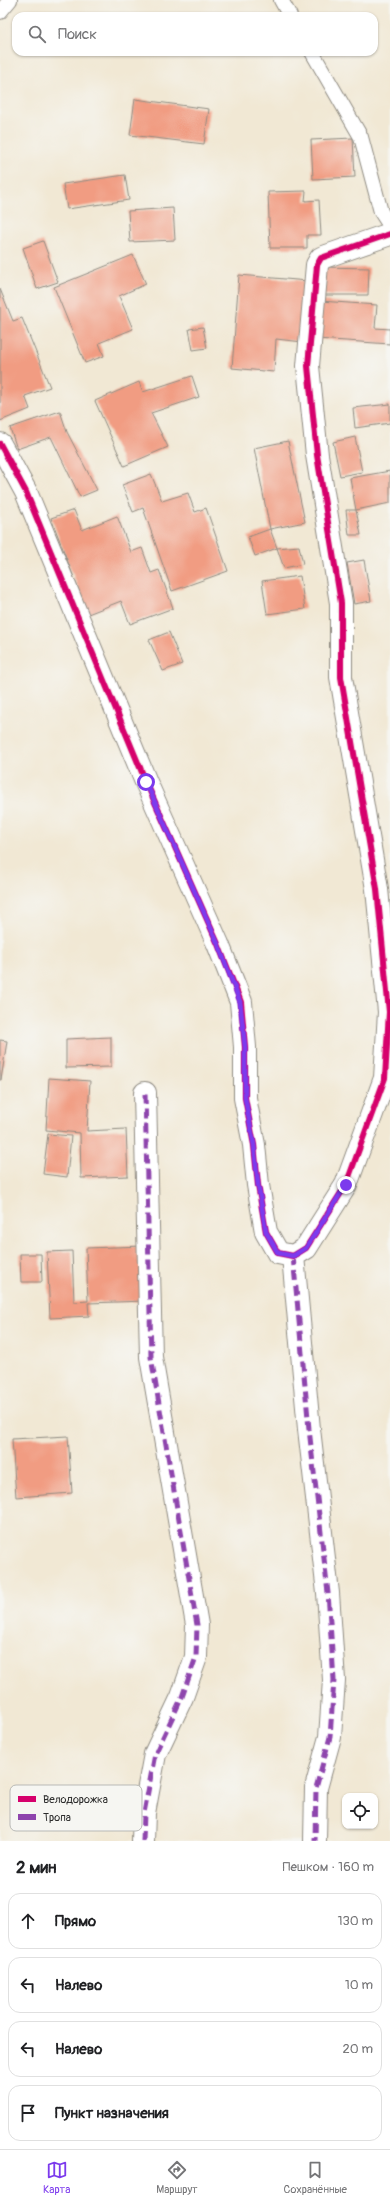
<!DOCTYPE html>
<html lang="ru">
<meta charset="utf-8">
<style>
body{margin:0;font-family:Pangolin,sans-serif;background:#f6f6f6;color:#202124}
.controls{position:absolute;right:12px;bottom:12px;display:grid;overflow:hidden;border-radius:8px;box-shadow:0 1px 3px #0004}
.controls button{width:36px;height:36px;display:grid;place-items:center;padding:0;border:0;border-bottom:1px solid #e0e0e0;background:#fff;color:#202124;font:20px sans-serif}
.stop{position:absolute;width:12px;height:12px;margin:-9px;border:3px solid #7c3aed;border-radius:50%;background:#fff}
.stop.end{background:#7c3aed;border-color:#fff;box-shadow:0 1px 4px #0008}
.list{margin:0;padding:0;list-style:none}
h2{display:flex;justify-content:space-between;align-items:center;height:52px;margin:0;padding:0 16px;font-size:17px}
h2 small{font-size:13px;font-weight:400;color:#757577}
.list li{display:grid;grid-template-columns:26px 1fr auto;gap:12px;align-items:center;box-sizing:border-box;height:56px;margin:0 8px 8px;padding:0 8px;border:1px solid #e0e0e0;border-radius:12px}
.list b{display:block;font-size:15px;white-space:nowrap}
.list em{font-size:13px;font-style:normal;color:#757577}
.icon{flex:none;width:22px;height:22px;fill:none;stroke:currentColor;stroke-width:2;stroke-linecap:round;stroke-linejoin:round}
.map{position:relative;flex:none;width:390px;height:1841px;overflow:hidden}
.search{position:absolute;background:#fff;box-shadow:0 1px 3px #0004;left:12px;right:12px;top:12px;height:44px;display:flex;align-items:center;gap:10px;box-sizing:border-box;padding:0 14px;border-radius:12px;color:#757577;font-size:15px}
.sheet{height:308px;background:#fff}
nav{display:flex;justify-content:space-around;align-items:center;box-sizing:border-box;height:56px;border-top:1px solid #e0e0e0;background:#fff;font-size:11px;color:#757577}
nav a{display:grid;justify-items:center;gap:2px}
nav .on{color:#7c3aed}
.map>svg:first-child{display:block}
.building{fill:#f19c82}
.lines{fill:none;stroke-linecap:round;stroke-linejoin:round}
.lane-casing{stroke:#8e8a80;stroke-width:16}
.street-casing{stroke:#8e8a80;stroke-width:24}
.lane{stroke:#fff;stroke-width:14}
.street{stroke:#fff;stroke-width:22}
.quiet{stroke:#8e44ad;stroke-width:5;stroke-dasharray:10 5;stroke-linecap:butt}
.cycleway-casing{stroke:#f6f6f2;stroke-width:8}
.cycleway{stroke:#d6006c;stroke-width:6}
.route{stroke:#7c3aed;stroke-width:5}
.key{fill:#f6f6f2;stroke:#b9b9b6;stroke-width:1}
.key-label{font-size:11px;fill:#2b2b2b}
</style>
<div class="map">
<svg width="390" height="1841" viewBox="0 0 390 1841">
<rect width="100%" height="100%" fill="#f6f6f2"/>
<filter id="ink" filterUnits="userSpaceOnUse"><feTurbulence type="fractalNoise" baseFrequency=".025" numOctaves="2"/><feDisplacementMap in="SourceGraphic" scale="8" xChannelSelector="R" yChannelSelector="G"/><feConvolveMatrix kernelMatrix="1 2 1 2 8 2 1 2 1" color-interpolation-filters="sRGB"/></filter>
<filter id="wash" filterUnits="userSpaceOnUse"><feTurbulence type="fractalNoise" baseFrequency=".012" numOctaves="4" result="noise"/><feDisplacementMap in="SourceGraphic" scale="16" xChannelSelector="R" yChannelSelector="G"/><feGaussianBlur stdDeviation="0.9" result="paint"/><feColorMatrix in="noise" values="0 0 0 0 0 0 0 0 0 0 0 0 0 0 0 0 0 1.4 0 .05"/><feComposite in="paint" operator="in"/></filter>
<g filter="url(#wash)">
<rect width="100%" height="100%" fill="#f1e8d4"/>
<g id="blocks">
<path class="building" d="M135 99 209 109 204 144 130 135Z
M353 138 355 177 313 179 311 140Z
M125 175 129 200 67 209 63 184Z
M306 191 305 201 319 200 321 235H307V248H270L268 192Z
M173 208 175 240 130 242 128 211Z
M43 241 58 282 37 289 23 248Z
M133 255 146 284 119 296 133 329 99 343 104 356 85 363 54 287Z
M322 267 369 268 368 295H322Z
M239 275 308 281 303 342 276 339 274 372 232 368Z
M0 289 13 321 22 318 50 387 25 396 30 409 0 421Z
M320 301 377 305 375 328 390 329V344L317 339Z
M203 327 207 348 193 350 189 329Z
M192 376 199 397 151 413 168 447 124 466 95 401 139 382 143 392Z
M390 404V423L355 428 353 408Z
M60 411 67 432 97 490 80 497 51 437 17 449 10 428Z
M355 437 362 472 340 476 333 442Z
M288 441 305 522 270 529 254 448Z
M390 471V503L356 510 350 478Z
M151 474 162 501 188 493 195 512 206 508 228 571 172 591 143 508 133 512 122 485Z
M74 510 82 530 117 516 131 552 142 548 151 573 159 570 173 608 130 624 121 601 88 614 51 518Z
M346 510H356L361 535H349Z
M270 529 277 548 299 546 303 564 284 568 277 548 255 556 248 537Z
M364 560 371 601 354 604 347 563Z
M300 576 305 609 267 614 262 581Z
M169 632 182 664 163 671 149 640Z
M111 1037V1067L66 1068V1039Z
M0 1040 7 1041 1 1080H0Z
M49 1078 90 1081 87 1131 126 1129 128 1176 81 1178 80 1133 46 1130Z
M48 1134 71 1136 67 1177 43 1174Z
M143 1246 145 1301 88 1303 89 1316 50 1318 47 1252 72 1251 74 1302 88 1301 86 1248Z
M20 1254H41L42 1282H21Z
M68 1436 72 1493 16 1497 12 1439Z"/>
</g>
</g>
<g filter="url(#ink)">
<use href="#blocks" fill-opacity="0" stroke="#8e8a80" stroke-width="1"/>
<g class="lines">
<g class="lane-casing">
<path id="lane" d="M281 0 290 16
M0 12 10 0
M312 52 361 137 381 212 390 226"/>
</g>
<g class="street-casing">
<path id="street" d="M0 444 26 492 146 782 218 944 241 1002 245 1047V1098L254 1145 258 1185 266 1232 278 1253 293 1256 306 1248 346 1185 385 1078 389 1012 377 889 341 677V603L317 455 308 366 317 265 321 258 390 234
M293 1256 309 1429 328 1593 334 1680 330 1737 316 1788 315 1841
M143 1841 144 1813 155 1754 182 1697 196 1657 197 1625 151 1357 145 1093"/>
</g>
<use href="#lane" class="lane"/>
<use href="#street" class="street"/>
<path class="quiet" d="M293 1256 309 1429 328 1593 334 1680 330 1737 316 1788 315 1841
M143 1841 144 1813 155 1754 182 1697 196 1657 197 1625 151 1357 145 1093"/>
<g class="cycleway-casing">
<path id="cycleway" d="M0 444 26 492 146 782 218 944 241 1002 245 1047V1098L254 1145 258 1185 266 1232 278 1253 293 1256 306 1248 346 1185 385 1078 389 1012 377 889 341 677V603L317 455 308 366 317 265 321 258 390 234"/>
</g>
<use href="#cycleway" class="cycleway"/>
</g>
</g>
<g class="lines" filter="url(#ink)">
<path class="route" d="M146 782 218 944 240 1002 245 1047V1098L254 1145 258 1185 266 1232 278 1253 293 1256 306 1248 346 1185"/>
</g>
<rect x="10" y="1785" width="132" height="46" rx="6" class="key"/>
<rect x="18" y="1796" width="18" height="6" fill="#d6006c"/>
<rect x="18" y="1814" width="18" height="6" fill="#8e44ad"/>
<g class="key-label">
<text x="43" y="1803">Велодорожка</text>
<text x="43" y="1821">Тропа</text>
</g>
</svg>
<div class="controls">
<button><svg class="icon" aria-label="locate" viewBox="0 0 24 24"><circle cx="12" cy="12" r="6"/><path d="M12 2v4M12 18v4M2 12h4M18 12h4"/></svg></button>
</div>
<div class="stop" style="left:146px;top:782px"></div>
<div class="stop end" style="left:346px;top:1185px"></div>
<div class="search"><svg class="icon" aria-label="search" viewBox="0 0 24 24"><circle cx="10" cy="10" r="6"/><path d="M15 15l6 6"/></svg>Поиск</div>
</div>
<section class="sheet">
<h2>2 мин<small>Пешком · 160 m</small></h2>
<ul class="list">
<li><svg class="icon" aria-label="ahead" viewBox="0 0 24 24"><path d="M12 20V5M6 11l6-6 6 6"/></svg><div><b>Прямо</b></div><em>130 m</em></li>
<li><svg class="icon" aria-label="left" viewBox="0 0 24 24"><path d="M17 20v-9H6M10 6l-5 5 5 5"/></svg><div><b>Налево</b></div><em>10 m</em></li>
<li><svg class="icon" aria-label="left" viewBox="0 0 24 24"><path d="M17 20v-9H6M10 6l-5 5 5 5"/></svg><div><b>Налево</b></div><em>20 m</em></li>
<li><svg class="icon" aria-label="arrive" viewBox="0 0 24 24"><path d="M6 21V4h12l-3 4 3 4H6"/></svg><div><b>Пункт назначения</b></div></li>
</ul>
</section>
<nav>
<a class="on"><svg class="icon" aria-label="map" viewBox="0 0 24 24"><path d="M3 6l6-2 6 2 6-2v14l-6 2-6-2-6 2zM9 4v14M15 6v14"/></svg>Карта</a>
<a><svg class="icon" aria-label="directions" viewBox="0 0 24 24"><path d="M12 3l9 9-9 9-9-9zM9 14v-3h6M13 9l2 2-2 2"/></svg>Маршрут</a>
<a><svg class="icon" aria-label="saved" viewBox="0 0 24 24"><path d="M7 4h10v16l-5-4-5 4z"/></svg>Сохранённые</a>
</nav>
